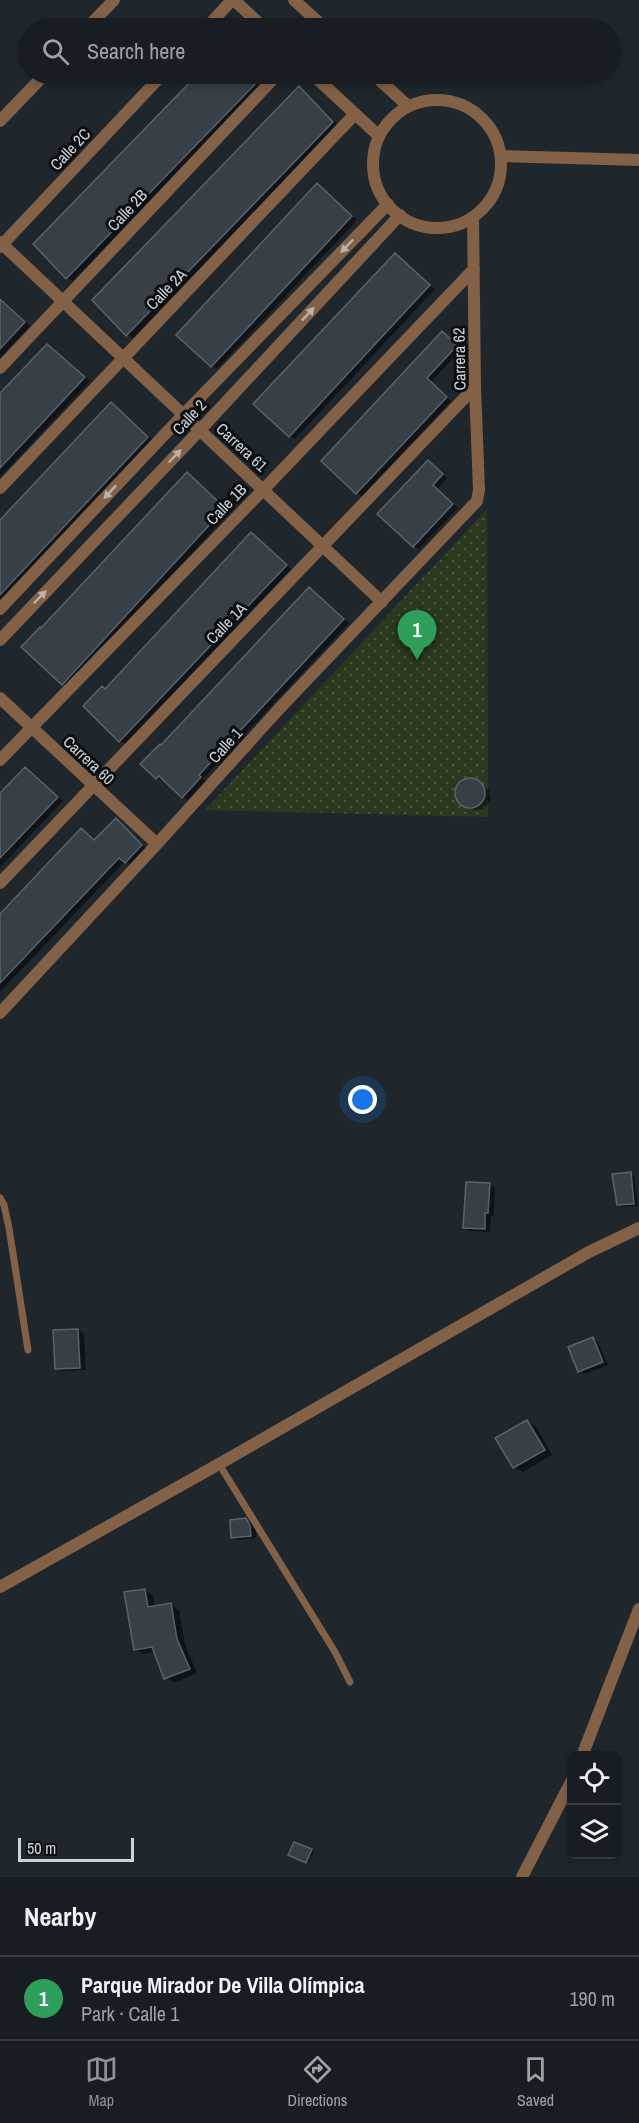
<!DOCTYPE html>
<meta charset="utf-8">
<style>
body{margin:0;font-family:"Archivo Narrow",sans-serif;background:#242a2f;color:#f1f3f6}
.controls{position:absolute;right:18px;bottom:18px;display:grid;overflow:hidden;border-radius:9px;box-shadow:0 3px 9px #0003}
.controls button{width:54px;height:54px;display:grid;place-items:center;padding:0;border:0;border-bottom:2px solid #363b40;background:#171d22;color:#f1f3f6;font:30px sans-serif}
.scale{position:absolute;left:18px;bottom:15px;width:116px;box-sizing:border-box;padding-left:6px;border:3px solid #cfd4d8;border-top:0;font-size:16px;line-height:21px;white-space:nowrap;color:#cfd4d8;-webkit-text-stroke:4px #0c0f12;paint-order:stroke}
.you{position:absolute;left:363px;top:1100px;width:21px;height:21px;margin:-15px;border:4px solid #fff;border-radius:50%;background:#1a73e8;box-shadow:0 0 0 9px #1a73e833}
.badge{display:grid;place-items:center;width:39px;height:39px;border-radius:50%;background:#8c9099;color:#fff;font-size:20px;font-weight:700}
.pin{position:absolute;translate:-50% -50px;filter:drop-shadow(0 2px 3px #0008)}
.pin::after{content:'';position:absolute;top:32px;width:21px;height:18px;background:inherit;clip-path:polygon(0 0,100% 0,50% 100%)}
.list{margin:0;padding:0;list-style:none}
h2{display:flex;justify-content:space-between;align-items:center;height:78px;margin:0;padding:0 24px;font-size:26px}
h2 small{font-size:20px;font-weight:400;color:#9ea2a5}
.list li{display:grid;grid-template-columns:39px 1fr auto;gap:18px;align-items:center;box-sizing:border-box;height:84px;padding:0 24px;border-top:2px solid #363b40}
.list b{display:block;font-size:22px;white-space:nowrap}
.list p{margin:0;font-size:20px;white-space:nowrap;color:#9ea2a5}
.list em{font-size:20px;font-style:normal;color:#9ea2a5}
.icon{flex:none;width:33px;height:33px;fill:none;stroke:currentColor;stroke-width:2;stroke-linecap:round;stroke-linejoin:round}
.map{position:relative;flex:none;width:639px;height:1877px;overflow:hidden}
.search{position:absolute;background:#171d22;box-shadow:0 3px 9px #0003;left:18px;right:18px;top:18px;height:66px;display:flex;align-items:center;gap:15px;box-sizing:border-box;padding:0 21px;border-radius:33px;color:#9ea2a5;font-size:22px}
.sheet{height:162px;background:#171d22}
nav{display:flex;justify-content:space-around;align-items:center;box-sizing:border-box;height:84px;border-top:2px solid #363b40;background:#171d22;font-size:16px;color:#9ea2a5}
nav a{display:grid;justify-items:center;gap:3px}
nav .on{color:#8c9099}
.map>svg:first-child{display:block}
.park{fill:url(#park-dots)}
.shadow{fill:#0007}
.building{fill:#374046;stroke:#5a636a;stroke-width:1.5}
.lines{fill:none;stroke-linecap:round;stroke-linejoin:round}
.service{stroke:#836147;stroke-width:7}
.minor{stroke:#836147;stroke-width:12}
.oneway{fill:#b8b2ac}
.labels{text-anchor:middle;stroke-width:6;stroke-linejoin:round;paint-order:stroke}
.street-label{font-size:16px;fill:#cfd4d8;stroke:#0c0f12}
</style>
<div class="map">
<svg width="639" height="1877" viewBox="0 0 639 1877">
<defs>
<pattern id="park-dots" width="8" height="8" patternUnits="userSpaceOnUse" patternTransform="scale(1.5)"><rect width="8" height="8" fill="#2a391d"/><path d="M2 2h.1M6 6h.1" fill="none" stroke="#48553d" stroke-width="1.8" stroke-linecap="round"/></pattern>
</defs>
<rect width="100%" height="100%" fill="#1f272d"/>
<path class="park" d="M487 509 488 817 205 810Z"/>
<path class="shadow" d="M200 74H273L73 281 67 278 35 244Z
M299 88 304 91 338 125 133 338 127 334Z
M322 188 357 220 217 369 212 366Z
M395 255 435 289 295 439 290 436Z
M0 297 30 326 0 358Z
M447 337 460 348V351L431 382 451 401 362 496 357 493Z
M52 349 90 381 0 477V396Z
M111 403 153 440 0 606V522Z
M434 465 447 478 437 489 458 508 419 549 414 546Z
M193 478 230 512 68 687 63 684Z
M257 537 291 569 126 744 120 741 85 706 106 690Z
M309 588 349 623 203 779 206 781 188 800 183 797 165 780 163 781 157 778 142 764 161 747Z
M25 769 63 801 0 867V795Z
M467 780H476L489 790 491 799 483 809 474 810 459 801 457 788Z
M116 820 147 849 131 865 125 861 0 992V916L82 830 96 841Z
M630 1174 634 1176 638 1206 622 1207 618 1204Z
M489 1184 495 1187 494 1216H491L490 1232 470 1231 465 1228Z
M78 1330 84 1334 86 1370 62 1371 57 1368Z
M593 1339 598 1342 608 1365 585 1374 579 1371Z
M527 1421 536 1426 552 1455 523 1472 514 1467Z
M246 1520 252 1523 256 1530V1538L238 1540 233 1537Z
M144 1590 153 1595 155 1608 171 1605 179 1610 185 1644 197 1673 174 1683 166 1678 155 1652 143 1654 135 1649Z
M311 1850 314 1851 308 1863 290 1854Z"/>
<path class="building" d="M198 74H265L66 279 33 244Z
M299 86 333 122 126 336 92 300Z
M317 183 352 216 211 367 176 335Z
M395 253 430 285 289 437 253 404Z
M0 299 25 322 0 349Z
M442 331 455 343V348L427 378 447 397 356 494 321 461Z
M47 344 85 377 0 468V393Z
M111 402 148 437 0 595V520Z
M428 460 443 474 433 485 453 504 413 547 377 514Z
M187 472 225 508 62 685 21 647 40 627 41 628Z
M251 532 287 565 119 742 83 706 102 686 105 689Z
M309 587 344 619 199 775 201 777 182 798 159 776 156 779 140 764 160 744 161 745Z
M25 767 58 797 0 858V793Z
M455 793a15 15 0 1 1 30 0a15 15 0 1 1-30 0Z
M116 818 142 845 125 863 119 858 0 983V914L81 828 94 840Z
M631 1172 634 1204 617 1205 612 1174Z
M466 1182 490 1183 488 1213H485V1229L463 1228Z
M78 1329 80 1368 55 1369 53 1330Z
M593 1337 603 1362 578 1372 568 1347Z
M527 1420 545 1450 513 1468 495 1438Z
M246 1518 250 1526 251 1536 231 1538 230 1520Z
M145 1589 148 1607 171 1603 177 1639 190 1669 164 1679 152 1647 134 1650 124 1592Z
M294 1842 312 1849 306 1863 288 1855Z"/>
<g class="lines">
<path class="service" d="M0 1198 4 1205 9 1228 28 1350
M219 1464 335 1652 350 1682"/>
<path class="minor" d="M234 0 264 28
M294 0 325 28
M87 28 114 0
M206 28 232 0
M312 74 379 136
M373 74 408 106
M373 164a64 64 0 1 1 128 0a64 64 0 1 1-128 0Z
M0 121 45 74
M502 156 639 160
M0 242 382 602
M0 247 163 74
M0 368 278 74
M0 488 355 114
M0 609 183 415 388 204
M0 640 200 430 400 215
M0 698 157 844
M0 760 263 490 474 269
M0 883 475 387
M0 1013 157 844 279 709 477 501 479 490 475 387 473 217
M0 1587 219 1464 589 1252 639 1228
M582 1756 639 1609
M522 1877 572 1780"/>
</g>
<defs><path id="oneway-solid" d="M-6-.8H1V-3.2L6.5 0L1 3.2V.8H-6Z" transform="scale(1.5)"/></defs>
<g class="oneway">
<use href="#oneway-solid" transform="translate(347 246) rotate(134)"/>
<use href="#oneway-solid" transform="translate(308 314) rotate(-47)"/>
<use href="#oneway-solid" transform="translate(175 456) rotate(-46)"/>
<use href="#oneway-solid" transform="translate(110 492) rotate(133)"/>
<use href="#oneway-solid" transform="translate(40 597) rotate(-46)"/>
</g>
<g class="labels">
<g class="street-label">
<text transform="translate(70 149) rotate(-47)" y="6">Calle 2C</text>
<text transform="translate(127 210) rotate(-47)" y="6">Calle 2B</text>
<text transform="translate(166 289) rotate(-46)" y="6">Calle 2A</text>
<text transform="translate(459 359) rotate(-91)" y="6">Carrera 62</text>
<text transform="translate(189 417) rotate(-47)" y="6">Calle 2</text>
<text transform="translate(242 447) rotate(43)" y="6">Carrera 61</text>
<text transform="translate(226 504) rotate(-46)" y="6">Calle 1B</text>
<text transform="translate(226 623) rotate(-46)" y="6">Calle 1A</text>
<text transform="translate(225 745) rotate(-48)" y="6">Calle 1</text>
<text transform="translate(89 760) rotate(43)" y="6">Carrera 60</text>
</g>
</g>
</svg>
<div class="controls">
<button><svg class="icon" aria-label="locate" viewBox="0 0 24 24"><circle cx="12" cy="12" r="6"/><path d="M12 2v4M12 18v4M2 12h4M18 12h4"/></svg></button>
<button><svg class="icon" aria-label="layers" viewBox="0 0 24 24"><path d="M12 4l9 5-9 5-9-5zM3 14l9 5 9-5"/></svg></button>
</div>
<div class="scale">50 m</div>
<div class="you"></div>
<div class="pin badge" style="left:417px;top:660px;background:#2e9e5b">1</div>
<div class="search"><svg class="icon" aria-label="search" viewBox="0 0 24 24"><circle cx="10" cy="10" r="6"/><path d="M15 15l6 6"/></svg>Search here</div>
</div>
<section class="sheet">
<h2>Nearby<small></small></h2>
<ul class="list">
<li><span class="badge" style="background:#2e9e5b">1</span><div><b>Parque Mirador De Villa Olímpica</b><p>Park · Calle 1</p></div><em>190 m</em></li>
</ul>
</section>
<nav>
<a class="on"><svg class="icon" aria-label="map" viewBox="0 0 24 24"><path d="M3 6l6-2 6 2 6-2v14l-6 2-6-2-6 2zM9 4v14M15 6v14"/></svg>Map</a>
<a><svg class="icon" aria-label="directions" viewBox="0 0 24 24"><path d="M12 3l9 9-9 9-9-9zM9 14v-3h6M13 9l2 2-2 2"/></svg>Directions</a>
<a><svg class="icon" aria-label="saved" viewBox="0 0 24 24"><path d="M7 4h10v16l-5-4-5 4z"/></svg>Saved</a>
</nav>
